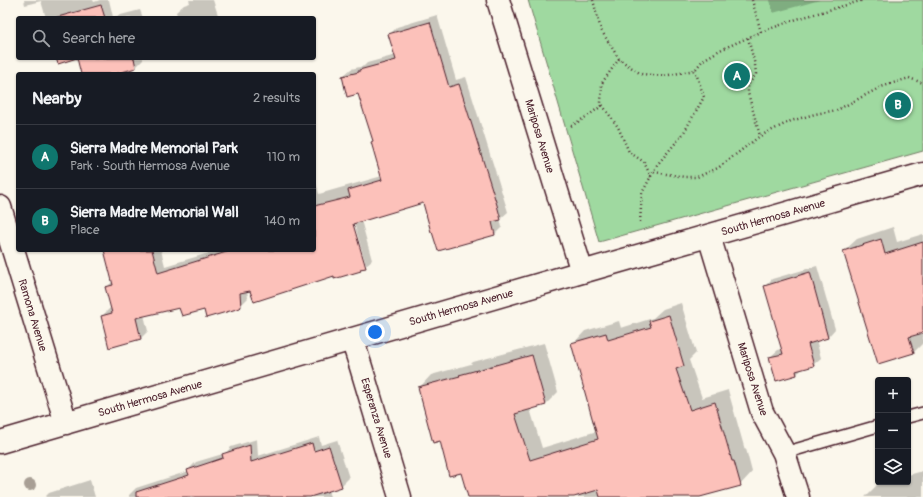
<!DOCTYPE html>
<meta charset="utf-8">
<style>
body{margin:0;font-family:Pangolin,sans-serif;background:#242831;color:#f1f3f6}
.controls{position:absolute;right:12px;bottom:12px;display:grid;overflow:hidden;border-radius:4px;box-shadow:0 1px 3px #0004}
.controls button{width:36px;height:36px;display:grid;place-items:center;padding:0;border:0;border-bottom:1px solid #363941;background:#171b24;color:#f1f3f6;font:20px sans-serif}
.you{position:absolute;left:375px;top:332px;width:14px;height:14px;margin:-10px;border:3px solid #fff;border-radius:50%;background:#1a73e8;box-shadow:0 0 0 6px #1a73e833}
.badge{display:grid;place-items:center;width:26px;height:26px;border-radius:50%;background:#0f766e;color:#fff;font-size:13px;font-weight:700}
.pin{position:absolute;translate:-50% -50%;border:2px solid #fff;box-shadow:0 1px 4px #0006}
.list{margin:0;padding:0;list-style:none}
h2{display:flex;justify-content:space-between;align-items:center;height:52px;margin:0;padding:0 16px;font-size:17px}
h2 small{font-size:13px;font-weight:400;color:#9ea1a6}
.list li{display:grid;grid-template-columns:26px 1fr auto;gap:12px;align-items:center;box-sizing:border-box;height:64px;padding:0 16px;border-top:1px solid #363941}
.list b{display:block;font-size:15px;white-space:nowrap}
.list p{margin:0;font-size:13px;white-space:nowrap;color:#9ea1a6}
.list em{font-size:13px;font-style:normal;color:#9ea1a6}
.icon{flex:none;width:22px;height:22px;fill:none;stroke:currentColor;stroke-width:2;stroke-linecap:round;stroke-linejoin:round}
.map{position:relative;flex:none;width:923px;height:497px;overflow:hidden}
.search{position:absolute;background:#171b24;box-shadow:0 1px 3px #0004;left:16px;top:16px;width:300px;height:44px;display:flex;align-items:center;gap:10px;box-sizing:border-box;padding:0 14px;border-radius:4px;color:#9ea1a6;font-size:15px}
.panel{position:absolute;background:#171b24;box-shadow:0 1px 3px #0004;left:16px;top:72px;width:300px;height:180px;border-radius:4px}
.map>svg:first-child{display:block}
.green{fill:#9fd9a0;stroke:#747c66}
.shadow{fill:#0003;fill-rule:evenodd}
.building{fill:#fcc1ba;stroke:#4a1f2b}
.lines{fill:none;stroke-linecap:round;stroke-linejoin:round}
.service-casing{stroke:#4a1f2b;stroke-width:14}
.minor-casing{stroke:#4a1f2b;stroke-width:25}
.path{stroke:#4a1f2b;stroke-width:2.5;stroke-dasharray:1 3;stroke-linecap:butt}
.service{stroke:#fbf7ec;stroke-width:11}
.minor{stroke:#fbf7ec;stroke-width:22}
.tree{fill:#a89f95}
.labels{text-anchor:middle;stroke-width:3;stroke-linejoin:round;paint-order:stroke}
.street-label{font-size:11px;fill:#4a1f2b;stroke:#fbf7ec}
</style>
<div class="map">
<svg width="923" height="497" viewBox="0 0 923 497">
<rect width="100%" height="100%" fill="#fbf7ec"/>
<filter id="ink" filterUnits="userSpaceOnUse"><feTurbulence type="fractalNoise" baseFrequency=".025" numOctaves="2"/><feDisplacementMap in="SourceGraphic" scale="8" xChannelSelector="R" yChannelSelector="G"/><feConvolveMatrix kernelMatrix="1 2 1 2 8 2 1 2 1" color-interpolation-filters="sRGB"/></filter>
<g filter="url(#ink)">
<path class="green" d="M528 0H923V151L599 242Z"/>
<path class="shadow" d="M24 0H93L94 2 100 0H109L113 17 140 10 143 18H46L41 1 25 5Z
M189 0H213L219 18H178L176 12 184 5 190 3Z
M770 0H820L773 13Z
M437 15 456 80 466 77 508 212 500 219 502 227 495 234 424 202 361 220 372 260 360 270 247 290 248 298 239 307 205 309 180 306 144 315 148 331 141 338 102 316 109 309 112 308 107 287 113 281 105 250H161L165 266 219 250H314V175L319 194 382 176 372 142 374 140 359 93 343 76 351 69 364 66 367 63 396 55 390 34 397 27ZM351 219H353L366 265H364Z
M78 58H143V60L136 67 132 68 133 71 130 74H82Z
M893 227 897 242 923 234V343L914 352 879 363 844 251 857 239Z
M817 266 835 329 828 337 816 340 821 358 813 365 803 368 797 374 770 357 778 350 782 349 765 286 772 279Z
M681 303 696 353 689 360 702 398 728 390 745 450 746 449 752 472 740 485 696 497H469L462 472 441 440 419 388 431 375 471 364 473 362 544 343 558 392 545 405 530 409 542 448 597 431 573 344 585 331 619 321 621 328 653 318 663 309Z
M319 437 321 445 337 440 349 478 341 486 328 490 330 497H129V495L136 488 189 471 188 470 196 462 226 453 231 447 257 439 258 456Z
M923 471V497H865L878 484 886 482H908V475Z
M90 480 95 497H45L49 493Z"/>
<path class="building" d="M101 5 105 18H54Z
M430 22 449 87 459 84 497 205 501 220 492 222 495 235 438 251 432 232H431L423 203 353 224 366 268 360 269 361 271 334 279V276L254 302 250 291 240 293 241 307 240 308 206 318 204 310 182 316 179 308 136 318 141 339 109 348 101 316 112 313 105 287 113 285 104 250H152L158 273 233 250H314V206L350 197 348 190 382 180 371 142 373 141 358 94 347 97 342 76 359 72V70L396 60 388 34Z
M56 58H134L136 68 115 74H81L77 58 58 64Z
M881 239 885 254 923 242V333L909 337 914 353 878 364 843 251Z
M810 272 828 338 808 344 814 366 796 371 797 375 776 381 769 357 783 354 777 334H778L764 286Z
M669 315 684 366 676 369 690 410 715 402 732 461H734L741 486 700 497H600L598 490 574 497H468L461 473 449 476 440 441 433 443 418 387 460 376 459 375 532 355 546 405 515 414 530 460 598 439 571 343 606 333 608 340 651 327 649 321Z
M312 443 314 451 329 446 342 487 310 497H136V492L189 475 187 470 223 458 222 454 250 445 251 462Z"/>
<g class="lines">
<g class="service-casing">
<path id="service" d="M908 417 923 413
M784 453 878 426"/>
</g>
<g class="minor-casing">
<path id="minor" d="M498 0 582 272
M0 207 66 423
M709 236 762 412 784 453 798 497
M352 339 361 367 400 497
M0 442 582 272 923 174"/>
</g>
<path class="path" d="M593 0 601 30 619 59 641 74 664 76 695 70 703 60 720 50 761 32 752 0
M761 32 797 19 864 0
M748 38 755 65 756 74 748 85V93L760 136
M619 59 602 83 601 103 618 127 629 152 644 162 651 177
M571 126 586 117 603 105
M654 172 685 177H697L718 168 760 136 791 121 815 114 837 110 881 87 909 78 923 83
M640 222 642 193 657 165 683 134 704 97 695 70"/>
<use href="#service" class="service"/>
<use href="#minor" class="minor"/>
</g>
<circle class="tree" cx="30" cy="485" r="6"/>
</g>
<g class="labels">
<g class="street-label">
<text transform="translate(540 136) rotate(73)" y="4">Mariposa Avenue</text>
<text transform="translate(773 217) rotate(-16)" y="4">South Hermosa Avenue</text>
<text transform="translate(461 307) rotate(-16)" y="4">South Hermosa Avenue</text>
<text transform="translate(33 315) rotate(73)" y="4">Ramona Avenue</text>
<text transform="translate(753 379) rotate(72)" y="4">Mariposa Avenue</text>
<text transform="translate(150 398) rotate(-16)" y="4">South Hermosa Avenue</text>
<text transform="translate(377 418) rotate(73)" y="4">Esperanza Avenue</text>
</g>
</g>
</svg>
<div class="controls">
<button>+</button>
<button>−</button>
<button><svg class="icon" aria-label="layers" viewBox="0 0 24 24"><path d="M12 4l9 5-9 5-9-5zM3 14l9 5 9-5"/></svg></button>
</div>
<div class="you"></div>
<div class="pin badge" style="left:737px;top:76px">A</div>
<div class="pin badge" style="left:898px;top:105px">B</div>
<div class="search"><svg class="icon" aria-label="search" viewBox="0 0 24 24"><circle cx="10" cy="10" r="6"/><path d="M15 15l6 6"/></svg>Search here</div>
<section class="panel">
<h2>Nearby<small>2 results</small></h2>
<ul class="list">
<li><span class="badge">A</span><div><b>Sierra Madre Memorial Park</b><p>Park · South Hermosa Avenue</p></div><em>110 m</em></li>
<li><span class="badge">B</span><div><b>Sierra Madre Memorial Wall</b><p>Place</p></div><em>140 m</em></li>
</ul>
</section>
</div>
